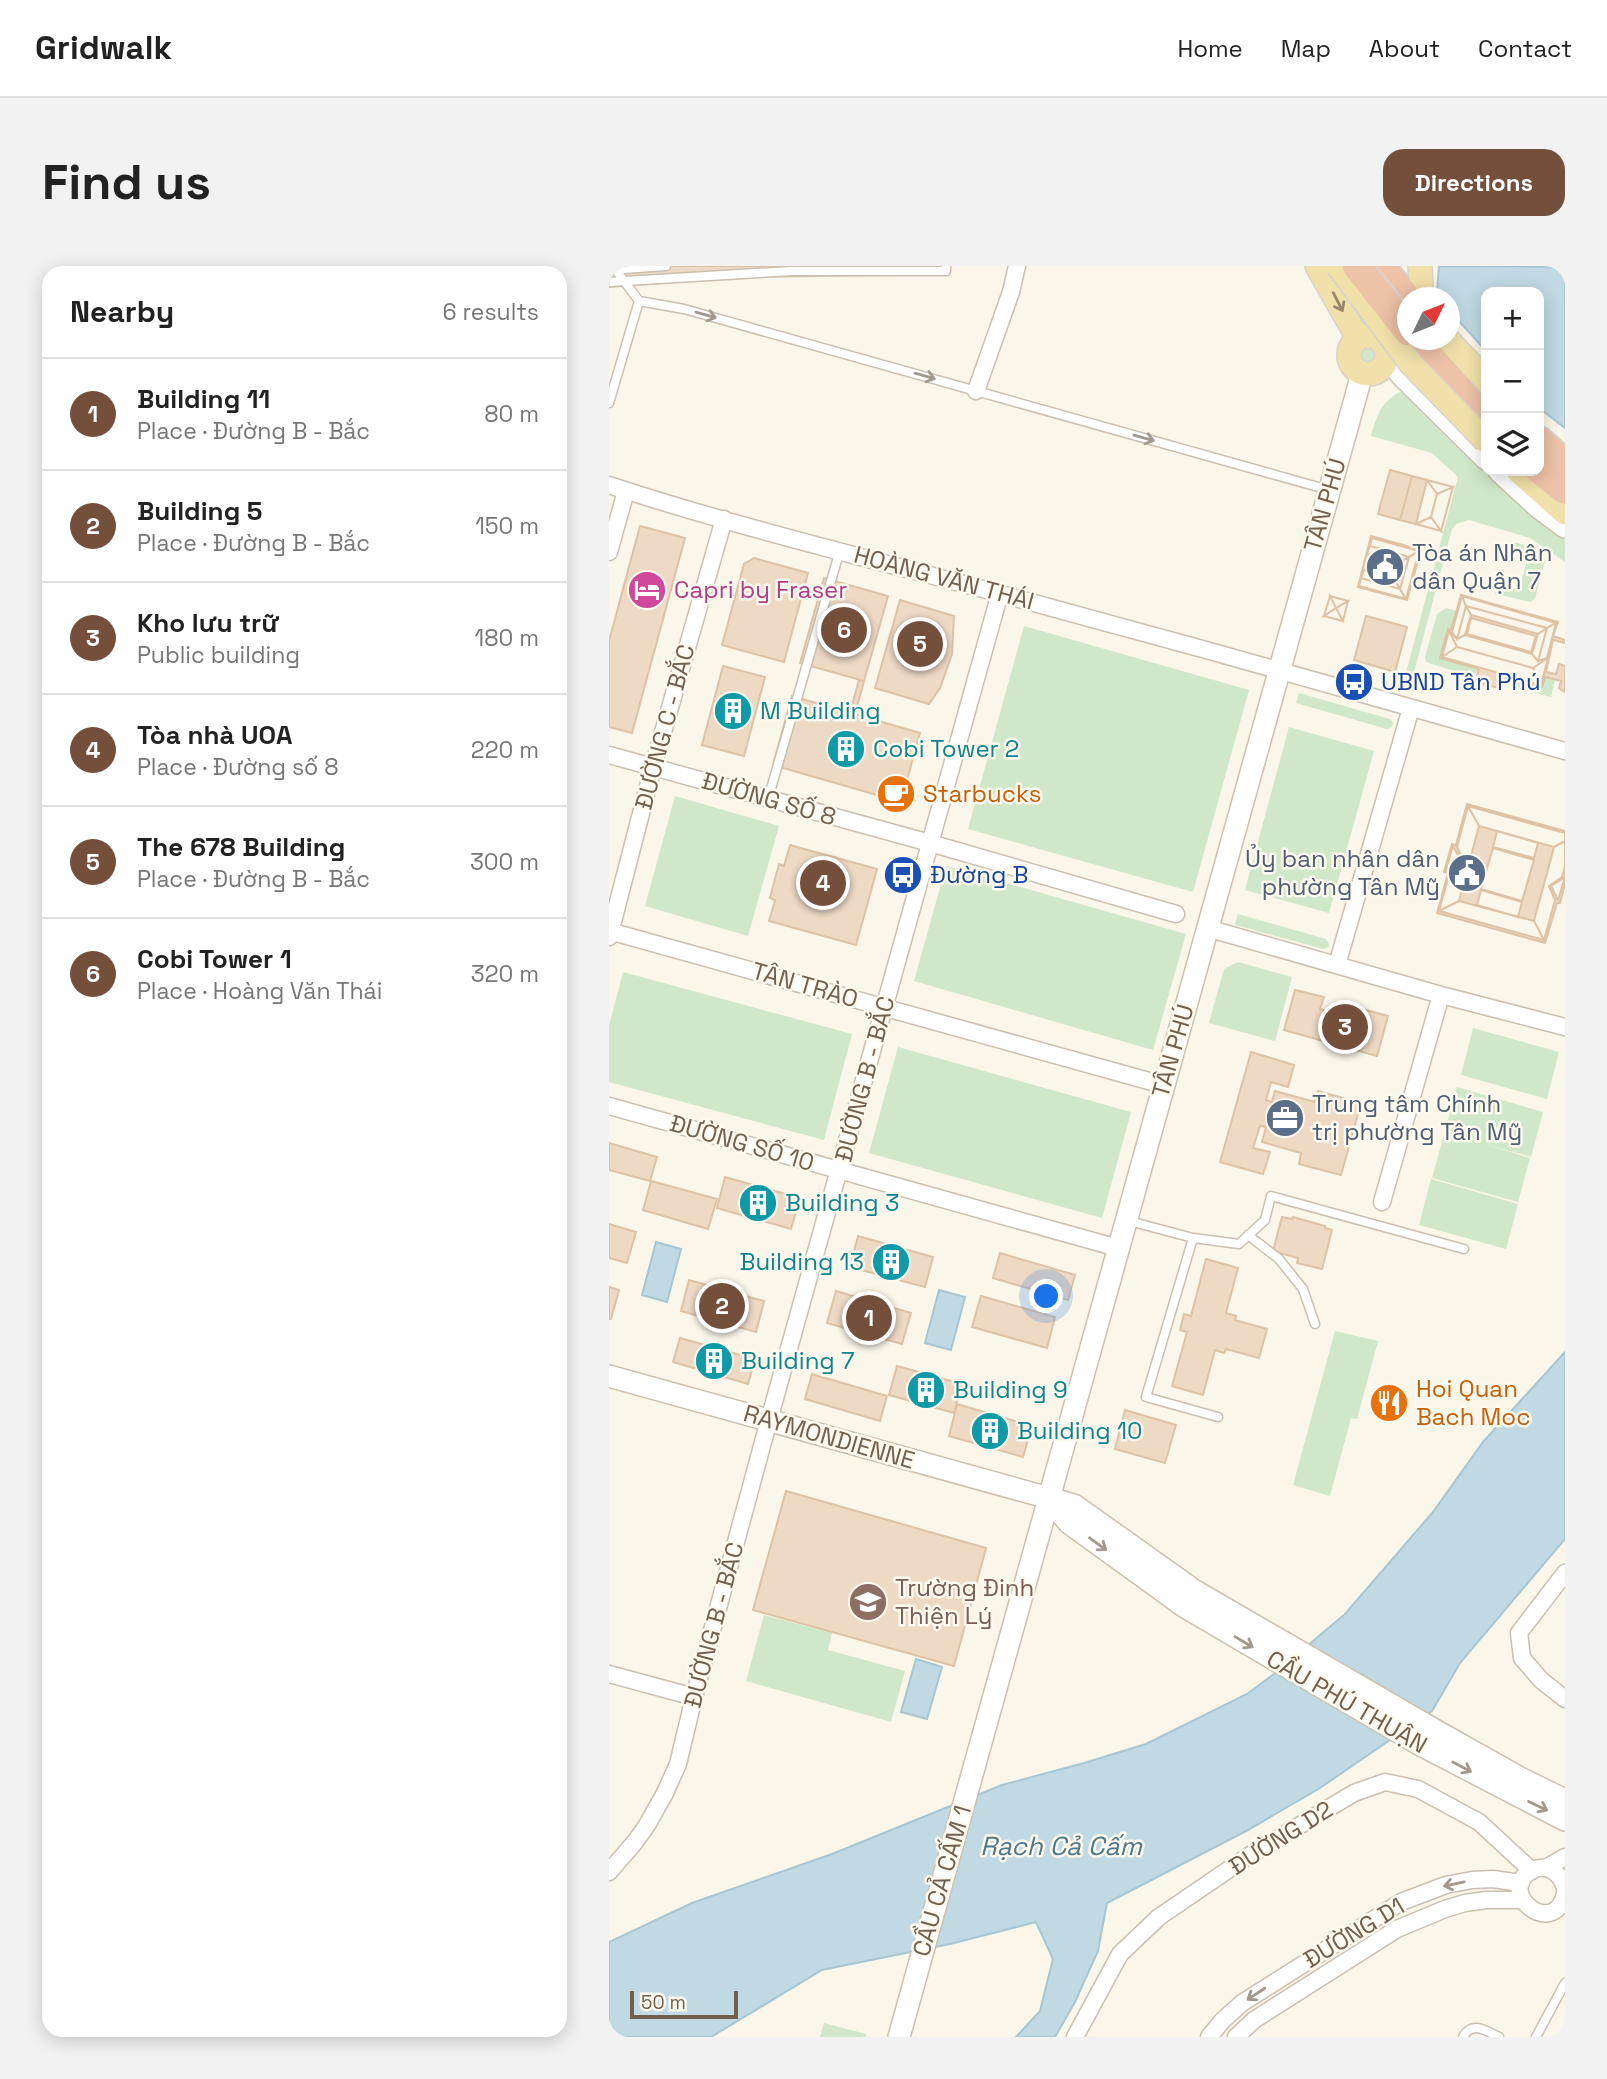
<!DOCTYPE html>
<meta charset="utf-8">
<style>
body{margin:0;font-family:"Space Grotesk",sans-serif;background:#f2f2f2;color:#222}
.controls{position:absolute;right:21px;top:21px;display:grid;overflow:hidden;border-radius:14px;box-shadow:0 4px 18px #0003}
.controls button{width:63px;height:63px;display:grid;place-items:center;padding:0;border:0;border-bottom:2px solid #e0e0e0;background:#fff;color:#222;font:35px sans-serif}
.compass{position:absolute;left:788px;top:21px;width:63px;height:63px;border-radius:50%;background:#fff;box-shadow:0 4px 18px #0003;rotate:47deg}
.scale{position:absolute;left:21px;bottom:18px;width:108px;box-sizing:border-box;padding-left:7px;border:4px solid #72604f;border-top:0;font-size:19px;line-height:24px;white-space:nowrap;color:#72604f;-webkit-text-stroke:5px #fdf9ef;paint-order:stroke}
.you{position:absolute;left:438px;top:1031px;width:24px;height:24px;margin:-18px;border:5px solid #fff;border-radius:50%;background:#1a73e8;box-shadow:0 0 0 10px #1a73e833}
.badge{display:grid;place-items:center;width:46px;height:46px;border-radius:50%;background:#734f3c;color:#fff;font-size:23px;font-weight:700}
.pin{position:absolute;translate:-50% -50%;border:4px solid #fff;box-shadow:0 2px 7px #0006}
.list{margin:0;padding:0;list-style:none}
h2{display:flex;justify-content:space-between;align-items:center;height:91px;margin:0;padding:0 28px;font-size:30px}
h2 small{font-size:23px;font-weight:400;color:#767676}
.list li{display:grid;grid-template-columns:46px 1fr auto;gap:21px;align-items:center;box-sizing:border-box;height:112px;padding:0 28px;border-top:2px solid #e0e0e0}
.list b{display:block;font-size:26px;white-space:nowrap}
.list p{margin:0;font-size:23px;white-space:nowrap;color:#767676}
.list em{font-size:23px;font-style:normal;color:#767676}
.icon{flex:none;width:38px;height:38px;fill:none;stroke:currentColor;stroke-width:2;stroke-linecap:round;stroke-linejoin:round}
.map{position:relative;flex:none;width:956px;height:1771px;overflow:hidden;border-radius:21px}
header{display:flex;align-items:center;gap:42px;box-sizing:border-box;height:98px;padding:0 35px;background:#fff;border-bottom:2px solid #e0e0e0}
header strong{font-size:33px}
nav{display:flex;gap:38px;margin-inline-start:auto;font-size:24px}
.intro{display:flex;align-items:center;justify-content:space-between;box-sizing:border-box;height:168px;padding:0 42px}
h1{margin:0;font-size:49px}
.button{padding:18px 32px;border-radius:21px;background:#734f3c;color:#fff;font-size:24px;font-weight:700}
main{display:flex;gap:42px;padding:0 42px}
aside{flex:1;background:#fff;border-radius:21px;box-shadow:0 4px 18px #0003}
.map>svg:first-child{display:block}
.green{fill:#d1e7c9}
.water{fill:#c0d9e2;stroke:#a7c6d3;stroke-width:2}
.building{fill:#edd9c4;stroke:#ddc2a6;stroke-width:2;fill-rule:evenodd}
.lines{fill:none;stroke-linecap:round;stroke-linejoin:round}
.lane-casing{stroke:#cbbfb0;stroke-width:11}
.street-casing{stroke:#cbbfb0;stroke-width:19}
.secondary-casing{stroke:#cdc0ae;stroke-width:24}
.primary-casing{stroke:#d8d2ce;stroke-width:26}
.highway-casing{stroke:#d8d2ce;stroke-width:32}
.lane{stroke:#fff;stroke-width:8}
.street{stroke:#fff;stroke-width:16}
.secondary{stroke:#fff;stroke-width:21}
.primary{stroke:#f1e0a9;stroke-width:23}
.highway{stroke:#edc2a7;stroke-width:28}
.primary-bridge-casing{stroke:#d8d2ce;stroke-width:26;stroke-linecap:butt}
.highway-bridge-casing{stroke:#d8d2ce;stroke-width:32;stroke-linecap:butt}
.primary-bridge{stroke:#f1e0a9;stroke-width:23}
.highway-bridge{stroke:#edc2a7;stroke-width:28}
.oneway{stroke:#98866a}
.oneway2{stroke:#a3988d}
.labels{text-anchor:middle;stroke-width:5;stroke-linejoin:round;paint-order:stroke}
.street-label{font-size:24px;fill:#72604f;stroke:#fdf9ef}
.service-label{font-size:24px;fill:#4e5e75;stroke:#fdf9ef;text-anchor:start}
.hotel-label{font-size:24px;fill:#b23c85;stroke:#fdf9ef;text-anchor:start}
.transit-label{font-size:24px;fill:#164399;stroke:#fdf9ef;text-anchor:start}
.culture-label{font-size:24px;fill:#0d838f;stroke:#fdf9ef;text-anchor:start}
.food-label{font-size:24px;fill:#c56008;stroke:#fdf9ef;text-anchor:start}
.education-label{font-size:24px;fill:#785e54;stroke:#fdf9ef;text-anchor:start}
.water-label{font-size:26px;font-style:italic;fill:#4f788a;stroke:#fdf9ef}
</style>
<header>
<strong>Gridwalk</strong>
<nav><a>Home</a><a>Map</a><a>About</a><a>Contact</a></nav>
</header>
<div class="intro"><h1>Find us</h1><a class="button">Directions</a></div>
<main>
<aside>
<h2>Nearby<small>6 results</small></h2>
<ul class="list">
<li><span class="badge">1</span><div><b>Building 11</b><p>Place · Đường B - Bắc</p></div><em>80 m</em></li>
<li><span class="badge">2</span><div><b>Building 5</b><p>Place · Đường B - Bắc</p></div><em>150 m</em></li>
<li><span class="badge">3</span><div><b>Kho lưu trữ</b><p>Public building</p></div><em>180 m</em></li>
<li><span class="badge">4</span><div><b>Tòa nhà UOA</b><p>Place · Đường số 8</p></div><em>220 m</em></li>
<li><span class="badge">5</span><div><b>The 678 Building</b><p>Place · Đường B - Bắc</p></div><em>300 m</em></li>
<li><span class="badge">6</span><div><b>Cobi Tower 1</b><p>Place · Hoàng Văn Thái</p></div><em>320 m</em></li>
</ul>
</aside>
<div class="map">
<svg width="956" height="1771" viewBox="0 0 956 1771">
<rect width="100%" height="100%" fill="#faf6e9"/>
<path class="green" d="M746 89a12 12 0 1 1 24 0a12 12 0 1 1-24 0Z
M791 126 799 128 877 205 956 268V296L921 272 860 254 847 258 843 263 801 421 794 418 849 211 823 187 762 170C767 152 773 134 791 126Z
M901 275C915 279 929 282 936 295L926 332 922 336 886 328 889 319 910 324 920 287 899 281Z
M837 342 847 345 842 364H839L831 392 870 403 869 407 848 406 817 396 816 391 828 348Z
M415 360 640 424 584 626 359 563Z
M893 410 933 421 936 411 946 414 942 431 915 424 892 413Z
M690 427 781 453 784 456 783 461 778 463 687 437Z
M680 461 765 485 720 647 636 624Z
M66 530 170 560 139 670 36 640Z
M337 600 577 668 544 784 305 715Z
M629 648 717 673 720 678V681L714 683 626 659Z
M629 696 683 711 666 775 600 757 615 703Z
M14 706 243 768 215 874 0 816V760Z
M864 762 950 786 938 833 852 809Z
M289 781 522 846 493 952 260 887Z
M848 821 934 846 922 891 876 878 921 892 909 936 823 912Z
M822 913 909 938 897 983 810 959Z
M726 1065 769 1075 748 1153 742 1152 721 1230 684 1219Z
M155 1349 223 1367 219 1384 296 1405 282 1456 137 1415Z
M215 1757 257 1768V1771H211Z"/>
<path class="water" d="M830 0 956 1V162L930 142V26H877V85L848 53 841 43V32L833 31 828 25Z
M47 976 72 983 58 1036 33 1029Z
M330 1024 356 1031 342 1084 316 1077Z
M956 1086V1273L851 1397 823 1445 711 1522 639 1564 498 1637 489 1685 466 1736 446 1771H407L431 1745 444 1693 427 1656 341 1678 213 1704 102 1771H0V1676L83 1637 223 1588 393 1519 475 1497 537 1478 638 1428 665 1408 736 1348 824 1246 874 1176Z
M307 1393 333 1401 318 1453 292 1446Z"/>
<path class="building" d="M0 0H281V9L133 11 0 21Z
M781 204 803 210 791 254 769 248Z
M803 210 818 214 807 258 791 254Z
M818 214 844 221 832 265 807 258Z
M818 214 828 228 822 251 807 258Z
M818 214 844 221 828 228Z
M844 221 832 265 822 251 828 228Z
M822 251 832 265 807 258Z
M31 260 76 272 23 467 0 461V375Z
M762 270 812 284 798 334 749 321Z
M763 272 810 285 800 291 761 280Z
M761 280 800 291 789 297 758 288Z
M810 285 797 333 791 323 800 291Z
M800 291 791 323 785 312 789 297Z
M145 292 199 307 175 396 113 379 135 298Z
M755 304 785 312 791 323 752 312Z
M215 312 279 330 255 415 191 397Z
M752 312 791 323 797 333 750 320Z
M852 329 949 356 944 370 956 374V377L944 374 937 406 947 408 950 398 956 400V426L950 422 952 415 936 411 933 421 893 410 890 422 866 416 870 403 831 392 839 363 842 364ZM862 352 927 370 922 386 858 368Z
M721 330 739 335 734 355 715 350Z
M721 330 739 335 727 342Z
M721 330 727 342 715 350Z
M853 330 857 340 848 373 843 366Z
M853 330 947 357 938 362 857 340Z
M291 334 345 350 343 388 331 422 320 438 266 422Z
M739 335 734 355 727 342Z
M857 340 862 349 856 369 848 373Z
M857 340 938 362 929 368 862 349Z
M727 342 734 355 715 350Z
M757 350 798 361 786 406 745 394Z
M947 357 938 392 929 395 938 362Z
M938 362 929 395 923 388 929 368Z
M840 365 848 381 833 391Z
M840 365 848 373 856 369 923 388 929 395 939 392 924 402 848 381Z
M848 381 924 402 932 419 833 391Z
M939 392 932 419 924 402Z
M114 400 156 411 135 490 93 479Z
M250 414 255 415 246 448 241 447Z
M183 430 311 467 292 536 164 499Z
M858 538 956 565V618L951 637H948L936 677 828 647 839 607 835 606 843 578 847 579ZM884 582 925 594 913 635 872 623Z
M859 540 870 560 850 635 830 645 841 606 855 596 848 581Z
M859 540 956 567V575L945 581 870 560Z
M888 565 929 577 925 592 884 581Z
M956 575V600L953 611 940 620 946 634 935 674 925 655 945 581Z
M181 579 268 603 247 679 160 655 166 634 161 632 170 598 175 600Z
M844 580 852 595 837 604Z
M956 611 949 634 942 620Z
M872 624 913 636 909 651 868 639Z
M850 635 925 655 935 674 830 645Z
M686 724 715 731 711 743 747 753 750 742 779 750 768 790 675 764Z
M642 786 685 799 679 821 662 816 657 834 663 836 666 825 706 836 709 825 752 837 732 909 690 898 692 887 653 876 657 861 651 860 644 882 661 886 654 908 611 896Z
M0 877 48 891 41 915 0 904Z
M116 911 191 932 182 963 108 942Z
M42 915 108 933 99 963 34 944Z
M673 951 683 953 684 951 716 960V962L723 964 713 1003 688 997 689 992 664 985Z
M0 958 27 966 18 997 0 992Z
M249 970 324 991 316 1021 241 1001Z
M391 987 466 1009 459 1034 384 1012Z
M597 993 629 1002 617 1047 627 1050 626 1054 658 1063 650 1092 617 1083 615 1087 606 1084 594 1129 563 1120 578 1066 571 1064 575 1048 582 1050Z
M80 1014 155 1035 147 1066 72 1045Z
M0 1021 10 1024 2 1053H0Z
M227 1025 302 1047 293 1078 218 1057Z
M372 1030 446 1051 438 1082 363 1061Z
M71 1072 146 1093 139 1118 64 1096Z
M288 1100 353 1118 345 1147 280 1129Z
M203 1108 278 1130 271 1155 196 1133Z
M348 1138 423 1160 414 1191 340 1170Z
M516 1144 567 1159 556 1197 506 1183Z
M177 1225 377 1282 345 1400 144 1344Z"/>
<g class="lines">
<g class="lane-casing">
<path id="lane" d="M6 3 30 35 75 43 720 224
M0 4 57 0
M0 16 182 5H337V0
M0 137 30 35
M159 533 231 284
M520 955 584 972 630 978 656 954 662 930 855 983
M639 969 670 993 694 1023 706 1058
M584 972 537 1131 609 1151
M854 1771C863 1754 877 1765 890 1771
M927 1771 956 1717"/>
</g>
<g class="street-casing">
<path id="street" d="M367 125 402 26 408 0
M0 219C125 260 254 291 381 325 573 377 765 430 956 485
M0 286 17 225
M0 489 321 577 567 648
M598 662 832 729 956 761
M0 665 554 819
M0 671 44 501 115 253
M728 699 802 442
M0 840 509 982
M773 936 832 729
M956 1307 910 1367 913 1392 932 1414 956 1433
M0 1408 85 1431
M937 1602 956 1591
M0 1606 26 1576 38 1559 56 1527 69 1498 85 1431 160 1154 391 327
M956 1623C953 1608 939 1597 924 1604 884 1624 944 1675 956 1628
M466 1771 511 1688 550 1651 638 1591 745 1527 776 1516 809 1523 870 1556 923 1605
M600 1771 613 1755 633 1737 792 1636 837 1619 863 1614 884 1613 912 1617
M627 1771 645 1754 788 1663 836 1643 856 1637 877 1634H913"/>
</g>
<g class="secondary-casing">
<path id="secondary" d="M778 90 792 109 877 193
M890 205 929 241 956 261
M0 1110 465 1239 586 1325 831 1467 911 1512 956 1534
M439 1232 460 1257 576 1341 808 1477 956 1554
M290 1771 753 108"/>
</g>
<g class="primary-casing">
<path id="primary" d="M708 0 749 72
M809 32 812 18 811 0
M740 89a19 19 0 1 1 38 0a19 19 0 1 1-38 0Z
M839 74 877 114
M909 205 956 247"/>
</g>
<g class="highway-casing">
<path id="highway" d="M771 0 799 34
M806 74 877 155
M930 175 956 198
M930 203 956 224"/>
</g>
<use href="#lane" class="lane"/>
<use href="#street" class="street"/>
<use href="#secondary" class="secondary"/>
<use href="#primary" class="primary"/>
<use href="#highway" class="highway"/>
<g class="primary-bridge-casing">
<path id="primary-bridge" d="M729 0 802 98 877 175"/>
</g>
<g class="highway-bridge-casing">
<path id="highway-bridge" d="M748 0 799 65"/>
</g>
<use href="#primary-bridge" class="primary-bridge"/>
<use href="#highway-bridge" class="highway-bridge"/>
</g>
<defs><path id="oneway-shaft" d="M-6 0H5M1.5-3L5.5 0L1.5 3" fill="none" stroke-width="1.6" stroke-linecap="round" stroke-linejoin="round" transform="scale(1.75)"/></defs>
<use class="oneway" href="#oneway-shaft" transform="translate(729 36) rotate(63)"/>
<g class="oneway2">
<use href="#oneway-shaft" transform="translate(97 49) rotate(16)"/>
<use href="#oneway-shaft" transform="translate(316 110) rotate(16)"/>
<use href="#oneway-shaft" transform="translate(535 172) rotate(16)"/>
<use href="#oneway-shaft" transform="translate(489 1278) rotate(36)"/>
<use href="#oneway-shaft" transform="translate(635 1376) rotate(31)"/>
<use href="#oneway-shaft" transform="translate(853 1501) rotate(28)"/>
<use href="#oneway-shaft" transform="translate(929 1540) rotate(26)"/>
<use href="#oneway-shaft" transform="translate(845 1618) rotate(168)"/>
<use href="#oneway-shaft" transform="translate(647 1728) rotate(147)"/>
</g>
<defs>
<g id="civic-disc" transform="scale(2.0125)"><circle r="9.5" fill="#5c6f8a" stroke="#fdf9ef"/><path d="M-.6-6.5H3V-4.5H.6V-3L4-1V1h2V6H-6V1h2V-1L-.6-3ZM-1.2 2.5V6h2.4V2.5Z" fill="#fff"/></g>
<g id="hotel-disc" transform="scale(2.0125)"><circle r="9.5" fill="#d1479c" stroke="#fdf9ef"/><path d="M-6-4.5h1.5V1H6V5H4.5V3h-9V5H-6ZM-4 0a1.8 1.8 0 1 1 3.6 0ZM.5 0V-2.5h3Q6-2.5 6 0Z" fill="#fff"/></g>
<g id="bus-disc" transform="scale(2.0125)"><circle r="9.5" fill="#1a4fb4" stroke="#fdf9ef"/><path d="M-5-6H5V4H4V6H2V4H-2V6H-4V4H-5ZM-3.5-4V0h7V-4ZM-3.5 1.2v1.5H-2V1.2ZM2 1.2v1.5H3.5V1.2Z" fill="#fff"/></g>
<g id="building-disc" transform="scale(2.0125)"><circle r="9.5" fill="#0f9aa8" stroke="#fdf9ef"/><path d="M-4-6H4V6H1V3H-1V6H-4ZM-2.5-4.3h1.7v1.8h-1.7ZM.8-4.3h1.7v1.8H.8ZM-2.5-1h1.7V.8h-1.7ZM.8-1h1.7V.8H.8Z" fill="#fff"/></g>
<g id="cafe-disc" transform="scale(2.0125)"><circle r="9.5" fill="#e8710a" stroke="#fdf9ef"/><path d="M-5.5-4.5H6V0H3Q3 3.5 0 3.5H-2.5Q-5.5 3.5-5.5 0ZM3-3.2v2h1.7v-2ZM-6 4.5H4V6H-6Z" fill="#fff"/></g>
<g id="office-disc" transform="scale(2.0125)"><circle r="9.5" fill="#5c6f8a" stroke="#fdf9ef"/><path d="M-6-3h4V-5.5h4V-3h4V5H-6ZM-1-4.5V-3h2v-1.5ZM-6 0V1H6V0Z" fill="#fff"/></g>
<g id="restaurant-disc" transform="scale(2.0125)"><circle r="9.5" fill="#e8710a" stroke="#fdf9ef"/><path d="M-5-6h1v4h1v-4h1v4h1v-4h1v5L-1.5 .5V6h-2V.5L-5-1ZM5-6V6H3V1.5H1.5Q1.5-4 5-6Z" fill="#fff"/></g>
<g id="school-disc" transform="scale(2.0125)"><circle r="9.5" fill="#8d6e63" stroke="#fdf9ef"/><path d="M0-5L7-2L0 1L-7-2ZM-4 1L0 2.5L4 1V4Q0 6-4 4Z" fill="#fff"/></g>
</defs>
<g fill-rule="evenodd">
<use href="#civic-disc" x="776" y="301"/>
<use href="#hotel-disc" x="38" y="324"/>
<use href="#bus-disc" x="745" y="416"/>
<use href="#building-disc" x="124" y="445"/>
<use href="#building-disc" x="237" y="483"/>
<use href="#cafe-disc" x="287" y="528"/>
<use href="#civic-disc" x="858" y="607"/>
<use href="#bus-disc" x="294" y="609"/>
<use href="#office-disc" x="676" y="852"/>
<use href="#building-disc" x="149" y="937"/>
<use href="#building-disc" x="282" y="996"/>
<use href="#building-disc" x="105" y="1095"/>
<use href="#building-disc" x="317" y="1124"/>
<use href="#restaurant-disc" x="780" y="1137"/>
<use href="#building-disc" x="381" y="1165"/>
<use href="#school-disc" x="259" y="1336"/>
</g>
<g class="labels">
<g class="street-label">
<text transform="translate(716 239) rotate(-74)" y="8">TÂN PHÚ</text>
<text transform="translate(335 312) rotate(15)" y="8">HOÀNG VĂN THÁI</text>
<text transform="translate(56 461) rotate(-75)" y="8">ĐƯỜNG C - BẮC</text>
<text transform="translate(160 533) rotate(16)" y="8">ĐƯỜNG SỐ 8</text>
<text transform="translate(196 719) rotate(16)" y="8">TÂN TRÀO</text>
<text transform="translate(564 785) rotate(-74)" y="8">TÂN PHÚ</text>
<text transform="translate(256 813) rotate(-75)" y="8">ĐƯỜNG B - BẮC</text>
<text transform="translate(133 877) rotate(16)" y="8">ĐƯỜNG SỐ 10</text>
<text transform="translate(220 1171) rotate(16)" y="8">RAYMONDIENNE</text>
<text transform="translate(105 1359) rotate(-75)" y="8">ĐƯỜNG B - BẮC</text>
<text transform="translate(738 1436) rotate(30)" y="8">CẦU PHÚ THUẬN</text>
<text transform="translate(672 1572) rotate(-32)" y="8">ĐƯỜNG D2</text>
<text transform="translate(333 1615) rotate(-74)" y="8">CẦU CẢ CẤM 1</text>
<text transform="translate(745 1667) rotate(-31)" y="8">ĐƯỜNG D1</text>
</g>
<g class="service-label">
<text x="803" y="295">Tòa án Nhân<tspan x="803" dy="28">dân Quận 7</tspan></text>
<text x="831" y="601" text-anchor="end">Ủy ban nhân dân<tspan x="831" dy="28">phường Tân Mỹ</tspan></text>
<text x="703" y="846">Trung tâm Chính<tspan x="703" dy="28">trị phường Tân Mỹ</tspan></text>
</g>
<g class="hotel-label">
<text x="65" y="332">Capri by Fraser</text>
</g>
<g class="transit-label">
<text x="772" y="424">UBND Tân Phú</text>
<text x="321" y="617">Đường B</text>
</g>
<g class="culture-label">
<text x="151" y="453">M Building</text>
<text x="264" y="491">Cobi Tower 2</text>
<text x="176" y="945">Building 3</text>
<text x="255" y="1004" text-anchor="end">Building 13</text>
<text x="132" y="1103">Building 7</text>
<text x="344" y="1132">Building 9</text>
<text x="408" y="1173">Building 10</text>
</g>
<g class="food-label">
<text x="314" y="536">Starbucks</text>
<text x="807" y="1131">Hoi Quan<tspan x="807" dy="28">Bach Moc</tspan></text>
</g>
<g class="education-label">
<text x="286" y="1330">Trường Đinh<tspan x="286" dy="28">Thiện Lý</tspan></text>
</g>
<g class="water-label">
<text x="452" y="1589">Rạch Cả Cấm</text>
</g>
</g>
</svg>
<div class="controls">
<button>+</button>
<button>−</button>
<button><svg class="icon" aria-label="layers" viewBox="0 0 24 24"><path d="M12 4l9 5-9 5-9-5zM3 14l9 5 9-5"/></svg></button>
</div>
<svg class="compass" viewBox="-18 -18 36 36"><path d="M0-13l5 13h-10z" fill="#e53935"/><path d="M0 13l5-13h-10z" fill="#767676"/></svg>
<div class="scale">50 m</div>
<div class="you"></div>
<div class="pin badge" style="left:260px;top:1052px">1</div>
<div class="pin badge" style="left:113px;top:1040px">2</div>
<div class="pin badge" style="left:736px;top:761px">3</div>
<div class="pin badge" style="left:214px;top:617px">4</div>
<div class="pin badge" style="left:311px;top:378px">5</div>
<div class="pin badge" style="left:235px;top:364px">6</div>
</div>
</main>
